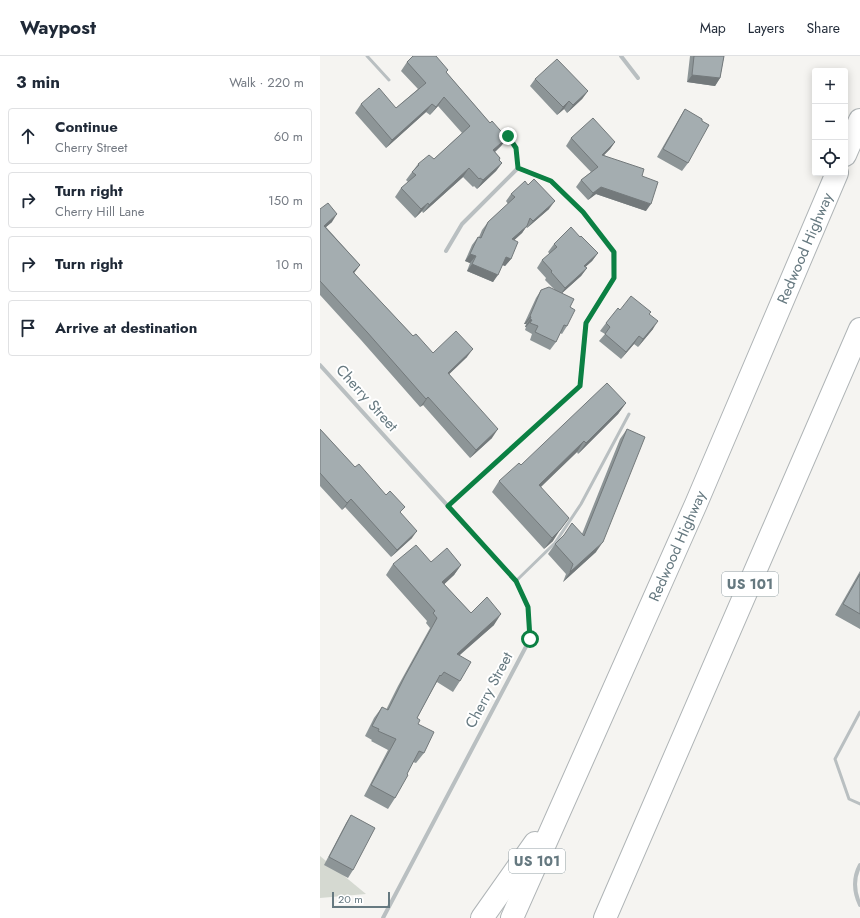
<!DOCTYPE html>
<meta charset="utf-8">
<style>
body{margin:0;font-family:Jost,sans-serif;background:#f6f6f7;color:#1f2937}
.controls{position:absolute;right:12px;top:12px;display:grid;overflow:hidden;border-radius:4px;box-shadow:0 2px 10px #0003}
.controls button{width:36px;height:36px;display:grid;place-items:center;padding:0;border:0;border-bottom:1px solid #e0e1e3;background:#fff;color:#1f2937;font:20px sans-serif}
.scale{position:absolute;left:12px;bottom:10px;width:58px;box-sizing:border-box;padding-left:4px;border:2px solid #667980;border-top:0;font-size:11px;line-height:14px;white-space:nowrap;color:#667980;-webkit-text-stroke:3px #fff;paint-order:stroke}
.stop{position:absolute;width:12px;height:12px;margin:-9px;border:3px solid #0b8043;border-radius:50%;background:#fff}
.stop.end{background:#0b8043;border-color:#fff;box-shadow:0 1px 4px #0008}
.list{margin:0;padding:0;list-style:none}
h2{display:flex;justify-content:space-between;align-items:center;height:52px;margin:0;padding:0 16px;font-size:17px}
h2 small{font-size:13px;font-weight:400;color:#747a83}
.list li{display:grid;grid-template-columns:26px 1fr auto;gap:12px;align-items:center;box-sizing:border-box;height:56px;margin:0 8px 8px;padding:0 8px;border:1px solid #e0e1e3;border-radius:4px}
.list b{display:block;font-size:15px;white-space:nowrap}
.list p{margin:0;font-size:13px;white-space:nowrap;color:#747a83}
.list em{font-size:13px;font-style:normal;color:#747a83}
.icon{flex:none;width:22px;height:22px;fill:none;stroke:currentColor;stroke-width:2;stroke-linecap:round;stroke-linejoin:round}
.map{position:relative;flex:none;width:540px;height:862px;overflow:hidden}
header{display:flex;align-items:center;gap:24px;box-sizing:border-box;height:56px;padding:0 20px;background:#fff;border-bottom:1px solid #e0e1e3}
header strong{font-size:19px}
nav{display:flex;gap:22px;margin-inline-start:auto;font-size:14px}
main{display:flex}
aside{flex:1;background:#fff}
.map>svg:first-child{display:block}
.green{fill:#d5d9d1}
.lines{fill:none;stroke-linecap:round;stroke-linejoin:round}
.highway-casing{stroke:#afb4b6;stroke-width:24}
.lane{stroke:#b9bfc1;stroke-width:3}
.street{stroke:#b9bfc1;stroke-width:4}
.highway{stroke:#fff;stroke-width:22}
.wall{fill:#8d9597}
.shaded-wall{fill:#73797b}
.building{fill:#a4adb0;stroke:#73797b}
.route{stroke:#0b8043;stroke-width:5}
.labels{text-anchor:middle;stroke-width:4;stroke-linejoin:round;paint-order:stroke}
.shield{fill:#fff;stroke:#94a1a6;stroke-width:1}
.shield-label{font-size:14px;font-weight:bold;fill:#667980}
.street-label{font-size:15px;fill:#667980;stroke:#fff}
</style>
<header>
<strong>Waypost</strong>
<nav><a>Map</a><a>Layers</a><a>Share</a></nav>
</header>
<main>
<aside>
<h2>3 min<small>Walk · 220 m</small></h2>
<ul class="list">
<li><svg class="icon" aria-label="ahead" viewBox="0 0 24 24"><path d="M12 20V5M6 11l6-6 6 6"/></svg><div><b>Continue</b><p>Cherry Street</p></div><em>60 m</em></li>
<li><svg class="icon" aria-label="right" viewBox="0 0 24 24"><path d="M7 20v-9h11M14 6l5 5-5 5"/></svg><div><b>Turn right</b><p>Cherry Hill Lane</p></div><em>150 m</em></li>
<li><svg class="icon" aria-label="right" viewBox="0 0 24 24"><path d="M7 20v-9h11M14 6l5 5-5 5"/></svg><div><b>Turn right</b></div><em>10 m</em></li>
<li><svg class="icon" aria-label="arrive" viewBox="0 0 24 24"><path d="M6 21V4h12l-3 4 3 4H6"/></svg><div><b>Arrive at destination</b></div></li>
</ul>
</aside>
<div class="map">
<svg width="540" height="862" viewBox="0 0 540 862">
<rect width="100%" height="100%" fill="#f5f4f1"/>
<path class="green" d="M0 800 46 838 0 842Z"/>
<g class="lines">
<g class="highway-casing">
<g id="highway">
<path d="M525 99 540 64"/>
<path d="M162 862 215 787"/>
<path id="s1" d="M192 862 376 448 517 117"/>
<path d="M285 862 540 273"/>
</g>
</g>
<path class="lane" d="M47 0 69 24
M188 80 196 92 198 112
M196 525 235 487 261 448 309 358
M540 656 515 703 529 743 540 748"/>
<path class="street" d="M301 0 318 22
M126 195 142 168 198 112 231 125 263 156 293 196 294 222 266 267 260 330 128 450
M0 309 196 525 208 551 210 583 63 862
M540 809C533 822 534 836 540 849"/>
<use href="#highway" class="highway"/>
</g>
<path class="wall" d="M370 0H404L400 22 395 30 367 26Z
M87 6 128 14 126 16 170 67 187 82 181 90 175 96 180 102 179 104 182 107 176 115 157 133 154 130 153 131 143 121 103 157 102 155 95 162 75 141 81 132 88 126 86 124 98 108 114 103 142 77 118 50 110 59 106 56 66 92 35 57 41 48 76 52 98 33 81 15Z
M215 23 268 35 262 43 247 57 244 53 237 59 210 30Z
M365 53 368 107 362 115 337 101 360 61Z
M251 82 295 86 290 93 284 99 322 120 326 155 276 138 268 144 256 131 261 124 271 116 246 90Z
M191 138 229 153 207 172 206 171 202 177 194 184 191 203 185 210 182 209 173 226 147 215 150 207 145 205 152 189 158 181H159L162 174 168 166 188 148 186 145Z
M0 153 12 166 6 171 40 209 34 217 93 280 113 297 147 301 129 318 172 382 150 402 103 349 100 351 41 284 0 239Z
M260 181 278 197 272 205 265 211 267 212 261 220 242 237 250 251 247 270 242 278 240 277 236 286 230 294 210 284 212 278 205 274 206 271H205L206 268H204L216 242 221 234H235L225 224 226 222 217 212 222 204 230 198 228 196 234 188Z
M300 254 329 258 333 273 318 291 314 288 301 303 279 285 285 278 280 275 286 267Z
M306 347 298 358 258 398 257 396 221 431 233 485 224 493 172 436 179 425 201 409Z
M0 373 35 411 81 457 92 482 71 501 25 451 22 454 0 430Z
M307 373 276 496 243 526 246 518 228 498 235 488 262 478 300 383Z
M111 506 141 509 134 519 124 528 151 557 174 569 140 599V625L133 636 117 626 114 631 97 662 98 668 104 697 96 707 93 706 75 742 68 753 44 740 68 694 51 685 52 684 45 680 54 662 62 651 66 654 78 630 110 572 106 567 107 565 66 519 73 508Z
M540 515V573L515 559Z
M31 759 33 814 28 822 4 809 26 767Z"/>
<path class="shaded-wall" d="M372 19 400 22 395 30 367 26Z
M268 35 262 43 247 57 253 49Z
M124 41 118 50 110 59 116 51Z
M249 45 244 53 237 59 243 51Z
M112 48 106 56 66 92 72 84Z
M187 82 181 90 167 103 173 94Z
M295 86 290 93 277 106 282 99Z
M182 107 176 115 157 133 163 124Z
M149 112 143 121 103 157 109 149Z
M281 131 331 148 326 155 276 138 268 144 273 137Z
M235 145 229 153 207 172 213 165Z
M108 147 102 155 95 162 101 153Z
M17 158 12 166 0 176 4 170Z
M207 170 202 177 187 191 192 183Z
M278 197 272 205 259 217 264 210Z
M150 198 156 200 150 207 145 205Z
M186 201 191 203 185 210 181 208Z
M152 208 178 219 173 226 147 215Z
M40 209 34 217 33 216Z
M267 212 261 220 240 239 245 232Z
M210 260 211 261 206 268H204Z
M210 263 212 264 206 271H205Z
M338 265 333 273 318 291 323 283Z
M319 280 314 288 301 303 306 296Z
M153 293 147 301 122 325 128 317Z
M108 341 103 349 100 351 106 343Z
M306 347 298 358 258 398 266 387Z
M178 373 172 382 150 402 156 394Z
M264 385 257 396 211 440 219 429Z
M31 443 25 451 22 454 27 447Z
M240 474 233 485 224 493 232 482Z
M97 475 92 482 71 501 77 494Z
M283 486 276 496 243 526 250 516Z
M141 509 134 519 115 537 122 526Z
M181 558 174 569 129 608 137 598Z"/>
<path class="building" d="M93 0H116L128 14 126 16 170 67 172 65 187 82 173 94 180 102 179 104 182 107 163 124 160 122 159 123 149 112 109 149 108 147 101 153 81 132 96 119 92 116 99 109 98 108 109 99 114 103 150 70 124 41 116 51 112 48 72 84 41 48 59 32 76 52 106 27 87 6Z
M374 0H404L400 22 372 19Z
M237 3 268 35 253 49 249 45 243 51 215 23Z
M365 53 382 63V65L389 69 368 107 343 93Z
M273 62 295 86 282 99 324 113 322 120 338 126 331 148 281 131 273 137 261 124 278 111 251 82Z
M214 123 235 145 213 165 210 162 207 170 192 183 198 186 191 203 186 201 178 219 152 208 156 200 150 198 158 181 161 182 168 166 195 141 191 138 205 125 208 129Z
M8 147 17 158 4 170 40 209 33 216 93 280 96 278 113 297 136 275 153 293 128 317 178 373 156 394 108 341 106 343 47 276 0 225V153Z
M251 171 260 181 261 180 278 197 264 210 267 212 245 232 231 216 232 215 222 204 237 191 234 188Z
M229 231 254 243 250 251 255 254 247 270 244 269 236 286 215 276 218 270 210 267 212 264 210 263 211 261 210 260 221 234Z
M311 240 331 256 329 258 338 265 323 283 319 280 306 296 285 278 290 271 286 267 298 252 300 254Z
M287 327 306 347 266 387 264 385 219 429 249 462 240 474 232 482 179 425 199 407 201 409Z
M0 373 35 411 39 408 66 439 70 435 85 451 80 456 97 475 77 494 31 443 27 447 0 417Z
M307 373 325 381 283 486 250 516 253 508 235 488 244 479 252 467 264 480Z
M96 489 111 506 127 492 141 509 122 526 151 557 167 541 181 558 137 598 151 606 140 625 124 616 121 620 120 619 97 662 100 664 98 668 114 676 104 697 99 695 87 718 88 719 75 742 51 729 76 683 58 675 59 673 52 670 62 651 68 654 85 620 117 562 113 557 115 555 73 508Z
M540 518V558L523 548Z
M31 759 55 772 33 814 9 801Z"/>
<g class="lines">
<path class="route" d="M188 80 196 92 198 112 231 125 263 156 294 196V222L266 267 260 330 128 450 196 525 208 551 210 583"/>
</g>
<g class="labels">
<g class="shield">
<rect x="402" y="516" width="56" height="24" rx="3"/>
<rect x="189" y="793" width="56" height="24" rx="3"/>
</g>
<g class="shield-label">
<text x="430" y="533">US 101</text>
<text x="217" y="810">US 101</text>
</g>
<g class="street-label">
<text dy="5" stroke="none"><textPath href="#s1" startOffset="731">Redwood Highway</textPath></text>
<text transform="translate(47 342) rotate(48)" y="5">Cherry Street</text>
<text dy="5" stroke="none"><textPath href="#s1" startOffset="407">Redwood Highway</textPath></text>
<text transform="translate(169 634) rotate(-62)" y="5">Cherry Street</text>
</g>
</g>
</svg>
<div class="controls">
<button>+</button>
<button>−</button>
<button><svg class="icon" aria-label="locate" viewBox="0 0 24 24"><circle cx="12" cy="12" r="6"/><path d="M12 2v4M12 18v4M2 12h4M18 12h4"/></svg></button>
</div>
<div class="scale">20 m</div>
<div class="stop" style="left:210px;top:583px"></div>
<div class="stop end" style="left:188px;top:80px"></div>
</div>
</main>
